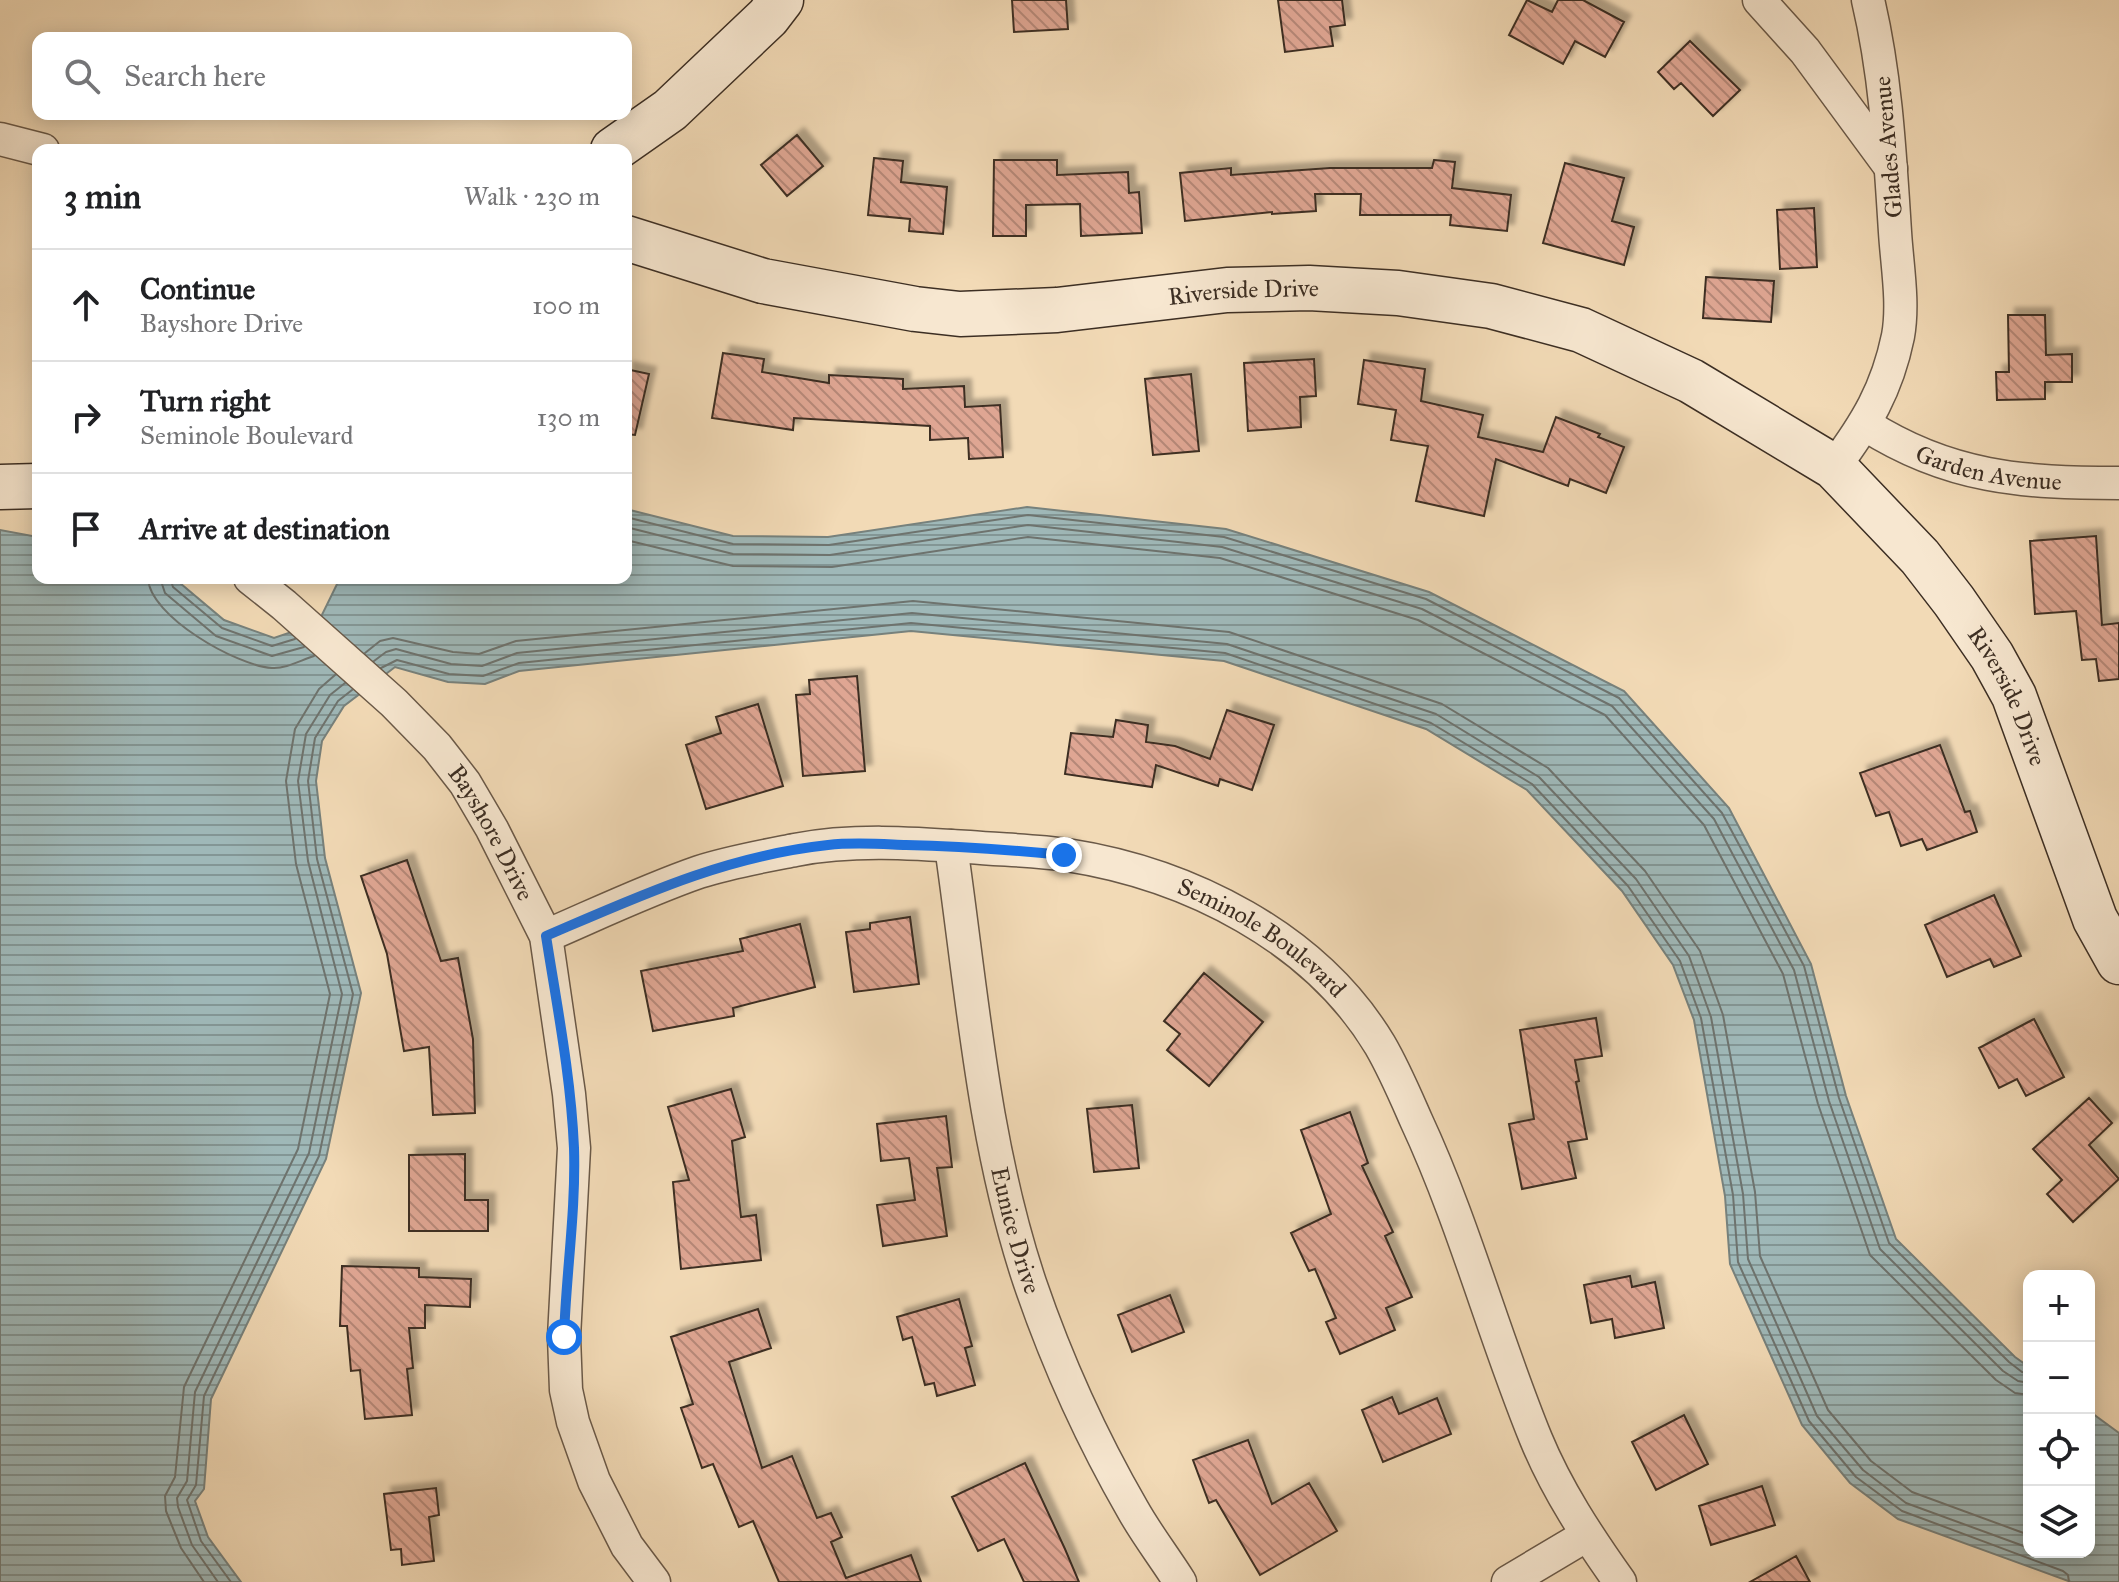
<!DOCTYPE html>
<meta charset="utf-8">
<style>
body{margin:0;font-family:"IM FELL Great Primer",serif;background:#f6f6f6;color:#202124}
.controls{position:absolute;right:24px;bottom:24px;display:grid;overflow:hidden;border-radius:16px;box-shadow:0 4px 20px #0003}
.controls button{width:72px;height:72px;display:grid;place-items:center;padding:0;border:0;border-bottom:2px solid #e0e0e0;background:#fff;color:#202124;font:40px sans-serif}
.stop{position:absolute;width:24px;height:24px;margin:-18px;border:6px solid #1a73e8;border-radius:50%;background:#fff}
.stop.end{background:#1a73e8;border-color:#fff;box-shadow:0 2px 8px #0008}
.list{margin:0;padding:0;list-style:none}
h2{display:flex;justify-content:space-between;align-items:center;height:104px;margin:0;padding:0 32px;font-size:34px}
h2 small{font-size:26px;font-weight:400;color:#757577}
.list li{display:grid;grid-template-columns:52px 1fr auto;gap:24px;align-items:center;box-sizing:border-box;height:112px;padding:0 32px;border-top:2px solid #e0e0e0}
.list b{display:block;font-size:30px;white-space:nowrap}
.list p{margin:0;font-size:26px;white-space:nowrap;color:#757577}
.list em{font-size:26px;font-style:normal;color:#757577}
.icon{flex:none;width:44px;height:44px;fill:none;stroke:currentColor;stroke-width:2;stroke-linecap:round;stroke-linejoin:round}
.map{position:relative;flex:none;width:2119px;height:1582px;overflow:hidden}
.search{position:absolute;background:#fff;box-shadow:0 4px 20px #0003;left:32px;top:32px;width:600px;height:88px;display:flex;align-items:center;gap:20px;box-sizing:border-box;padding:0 28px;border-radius:16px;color:#757577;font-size:30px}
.panel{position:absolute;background:#fff;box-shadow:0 4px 20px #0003;left:32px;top:144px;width:600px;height:440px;border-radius:16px}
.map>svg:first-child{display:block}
.water{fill:url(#water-rules);stroke:#77817c;stroke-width:2}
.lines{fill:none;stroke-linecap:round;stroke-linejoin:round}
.shore{stroke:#6e736e;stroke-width:2}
.building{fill:url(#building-back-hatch);stroke:#3c2e23;stroke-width:2;filter:url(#shadow)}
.street-casing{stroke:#6a5948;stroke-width:35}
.secondary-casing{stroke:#3c2e23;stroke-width:47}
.street{stroke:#f7e7d0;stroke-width:32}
.secondary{stroke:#f7e7d0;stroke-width:44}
.route{stroke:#1a73e8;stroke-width:10}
.labels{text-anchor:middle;stroke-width:6;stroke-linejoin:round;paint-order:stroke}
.street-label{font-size:24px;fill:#3c2e23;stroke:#f7e7d0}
</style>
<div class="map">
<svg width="2119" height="1582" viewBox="0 0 2119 1582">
<defs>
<pattern id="water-rules" width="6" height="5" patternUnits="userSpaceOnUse" patternTransform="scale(2)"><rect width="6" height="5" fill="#9fb8b8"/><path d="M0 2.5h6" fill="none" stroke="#839695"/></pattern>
<pattern id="building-back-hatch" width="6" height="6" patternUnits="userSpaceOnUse" patternTransform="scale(2)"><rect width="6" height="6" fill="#dfa693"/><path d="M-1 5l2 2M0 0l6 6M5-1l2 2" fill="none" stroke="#b68878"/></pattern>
<filter id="shadow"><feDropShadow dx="7" dy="-7" stdDeviation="2" flood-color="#0004"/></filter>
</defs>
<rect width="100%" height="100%" fill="#f2dab6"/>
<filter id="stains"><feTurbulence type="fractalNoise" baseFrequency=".0025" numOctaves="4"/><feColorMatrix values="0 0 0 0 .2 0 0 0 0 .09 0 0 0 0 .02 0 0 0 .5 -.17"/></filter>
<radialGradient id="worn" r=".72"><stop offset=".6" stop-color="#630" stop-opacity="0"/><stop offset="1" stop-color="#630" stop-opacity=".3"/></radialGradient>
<path class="water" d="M1027 507 1226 529 1429 592 1624 691 1729 808 1811 964 1846 1096 1896 1239 2015 1357 2029 1367V1552H2089V1411L2119 1433V1582H2071L1898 1519 1850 1483 1802 1425 1730 1264 1725 1196 1694 1020 1673 965 1622 891 1527 790 1426 729 1224 661 911 631 519 671 485 684 448 682 395 667 344 706 322 741 316 781 325 858 361 993 326 1159 211 1399 204 1489 195 1501 208 1537 241 1582H0V530L38 537V578H174L224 620 274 638 318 623 340 578H626V509L733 536 828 537Z"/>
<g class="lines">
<path class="shore" d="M626 517 733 544 829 545 1028 515 1224 537 1426 599 1619 698 1722 813 1804 966 1839 1098 1889 1243 2009 1362 2022 1372 2029 1373
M626 527 733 554 830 555 1028 525 1222 547 1422 609 1612 706 1714 819 1794 970 1829 1101 1880 1249 2003 1371 2018 1381 2029 1383
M626 540 733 566 832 567 1028 537 1220 558 1418 620 1605 715 1704 825 1783 974 1818 1104 1870 1255 1996 1380 2015 1393 2029 1395
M148 578C149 616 237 666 272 668 286 669 301 660 314 656
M160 578 165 593 216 636 272 656 304 647
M170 578 173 587 222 628 272 646 295 639
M365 653 380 641 393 638 453 652 479 654 516 641 913 601 1229 632 1442 704 1548 768 1645 871 1700 951 1723 1015 1755 1192 1760 1256 1828 1410 1871 1461 1912 1492 2029 1535
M374 661 386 652 396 649 451 664 482 666 517 653 912 613 1227 644 1436 714 1539 777 1636 879 1689 956 1711 1017 1743 1194 1748 1259 1817 1416 1863 1470 1906 1503 2029 1548
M381 668 397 660 449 674 483 676 519 663 911 623 1225 653 1431 723 1532 784 1628 886 1680 961 1701 1018 1733 1195 1738 1262 1809 1421 1856 1477 1902 1511 2063 1571 2068 1575 2069 1582
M204 1582 181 1548 166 1511 165 1496 175 1477 184 1387 298 1149 330 994 296 864 286 781 295 729 319 689 335 675
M218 1582 192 1545 178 1507 177 1498 187 1481 195 1392 309 1153 342 994 308 861 298 781 306 734 330 695 345 683
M231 1582 201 1541 187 1500 196 1485 204 1396 319 1156 353 994 317 859 308 781 315 738 338 701 352 690"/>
</g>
<path class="building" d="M1012 0H1066L1068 29 1014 32Z
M1278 0H1342L1345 25 1330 27 1333 46 1285 52Z
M1527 0 1552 12 1558 0H1583L1624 22 1605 57 1575 41 1563 64 1509 35Z
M1690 41 1740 90 1713 116 1681 83 1674 89 1658 72Z
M797 135 823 166 787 196 761 165Z
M874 158 903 161 901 182 947 187 943 234 909 231 910 219 868 215Z
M994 160H1057V175L1128 172 1129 193 1139 192 1142 233 1081 236 1080 204 1026 205V236H993Z
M1434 160 1455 162 1452 188 1511 195 1507 231 1450 225 1451 215H1360L1361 194H1315L1316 211 1272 214V212L1185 221 1180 173 1231 168V175L1330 168H1432Z
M1565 163 1624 178 1612 221 1634 227 1624 265 1543 243Z
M1814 208 1817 267 1780 269 1777 210Z
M1706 277 1774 281 1771 322 1703 318Z
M2008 315H2045L2046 355 2072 354V382H2045V399L1997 400 1996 372H2009Z
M723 353 764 359 762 372 829 383V375L903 379V389L964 386 965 407 1000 405 1003 457 969 459 968 438 930 440V426L794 418 793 430 712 418Z
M1314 359 1316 396 1300 397 1301 427 1248 431 1244 363Z
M1364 360 1425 369 1421 401 1483 415 1478 437 1543 452 1556 417 1600 434 1598 437 1624 447 1606 493 1570 479 1568 486 1496 459 1484 516 1416 501 1428 446 1391 440 1396 410 1358 404Z
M626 369 649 374 635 435 626 434Z
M1191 374 1199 451 1153 455 1145 379Z
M2096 536 2102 625 2119 623V679L2099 681 2096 659 2082 660 2076 611 2035 614 2030 541Z
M857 676 865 771 803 776 796 695 810 694 809 680Z
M758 704 783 786 706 809 686 745 721 733 716 717Z
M1227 710 1274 725 1252 790 1220 779 1218 786 1156 765 1152 787 1065 774 1071 733 1113 737 1116 720 1148 725 1146 742 1175 746 1210 759Z
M1940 745 1965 812 1970 811 1977 832 1927 850 1922 839 1901 846 1889 812 1876 816 1860 773Z
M407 860 441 961 458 958 473 1039 475 1113 433 1115 429 1047 404 1051 387 954 361 876Z
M1994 895 2021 956 1994 967 1990 959 1947 977 1925 925Z
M910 917 919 984 854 992 846 932 870 929V923Z
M800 924 815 987 733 1008 734 1016 653 1031 641 971 743 951 740 939Z
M1204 973 1263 1022 1209 1086 1167 1050 1180 1034 1164 1021Z
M1596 1018 1602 1056 1575 1060 1579 1081 1576 1082 1587 1139 1568 1142 1576 1178 1522 1189 1509 1124 1534 1119 1520 1030Z
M2034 1019 2064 1077 2026 1096 2017 1079 1999 1088 1979 1048Z
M731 1089 745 1137 732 1141 741 1217 756 1215 761 1260 681 1269 673 1182 689 1180 668 1107Z
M2089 1098 2112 1123 2089 1145 2119 1179 2073 1222 2047 1194 2062 1180 2033 1149Z
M1132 1105 1139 1168 1094 1172 1087 1109Z
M1350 1112 1368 1163 1362 1166 1393 1232 1385 1236 1412 1297 1386 1308 1395 1330 1340 1354 1326 1322 1336 1318 1315 1269 1309 1271 1291 1233 1331 1214 1301 1130Z
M946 1116 952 1167 937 1168 947 1236 883 1246 877 1205 915 1200 909 1158 881 1161 877 1124Z
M465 1154V1200H488V1231H409V1155Z
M342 1266 419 1268V1277L471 1279 470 1307 425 1305V1328H409L413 1368 407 1369 412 1415 365 1419 360 1370 351 1371 347 1326H340Z
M1630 1276 1632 1287 1655 1282 1664 1328 1615 1338 1612 1319 1591 1323 1584 1285Z
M1170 1295 1184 1332 1132 1352 1118 1315Z
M959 1299 972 1346 965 1348 975 1385 937 1396 934 1383 925 1385 912 1337 903 1340 897 1317Z
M758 1309 771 1348 729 1362 762 1468 792 1456 817 1518 831 1513 842 1537 831 1542 846 1578 911 1555 921 1582H779L753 1521 739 1527 713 1464 702 1468 681 1408 693 1404 671 1337Z
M1392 1397 1399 1414 1437 1398 1451 1434 1383 1462 1362 1410Z
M1684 1415 1708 1464 1656 1490 1632 1442Z
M1248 1440 1272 1504 1309 1483 1337 1531 1260 1575 1216 1500 1209 1503 1193 1460Z
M1025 1463 1065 1549 1079 1582H1024L1004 1539 978 1551 952 1497Z
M1762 1486 1775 1525 1711 1545 1699 1506Z
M436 1488 439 1515 429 1517 434 1561 402 1565 401 1549 391 1550 384 1494Z
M1796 1556 1810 1582H1750Z"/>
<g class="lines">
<g class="street-casing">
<g id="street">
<path d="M1759 0 1805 51 1891 168"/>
<path d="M0 139 43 150"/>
<path id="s1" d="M1866 425C1949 478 2023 483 2119 483"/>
<path d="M1834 467C1866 424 1887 390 1898 336 1904 303 1897 265 1895 232 1890 154 1886 76 1868 0"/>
<path id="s2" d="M250 578 284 605 394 703 437 747 465 783 492 829 546 936 569 1094 574 1148 564 1337 566 1390 573 1422 594 1481 627 1546 654 1582"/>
<path id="s3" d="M951 846C972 992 983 1143 1030 1283 1057 1362 1092 1439 1133 1510 1147 1535 1165 1558 1180 1582"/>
<path id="s4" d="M546 936C597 914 647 890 699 872 730 862 764 856 795 850 852 839 911 843 969 847 1001 850 1034 850 1067 855 1189 874 1315 937 1380 1045 1394 1069 1405 1095 1416 1120 1464 1223 1493 1334 1536 1439 1557 1490 1588 1537 1620 1582"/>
<path d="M1508 1582 1587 1535"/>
</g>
</g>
<g class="secondary-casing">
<g id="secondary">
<path d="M613 150 670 110 768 17 781 0"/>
<path id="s5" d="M626 238 763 281 915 309 960 314 1057 310 1227 290 1309 288 1398 293 1491 306 1581 330 1691 381 1834 467 1920 557 1954 601 1992 656 2014 696 2095 919 2119 962"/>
<path d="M0 487 38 486"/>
</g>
</g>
<use href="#street" class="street"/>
<use href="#secondary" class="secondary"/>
</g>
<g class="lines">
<path class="route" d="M564 1337C566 1274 576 1211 574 1148 571 1077 557 1006 546 936 639 896 725 856 828 845 854 842 880 844 906 845 959 846 1012 850 1064 855"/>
</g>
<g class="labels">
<g class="street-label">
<text transform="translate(1888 147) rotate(-95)" y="8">Glades Avenue</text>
<text dy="8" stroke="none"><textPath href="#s5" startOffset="628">Riverside Drive</textPath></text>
<text dy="8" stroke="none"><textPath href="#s1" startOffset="132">Garden Avenue</textPath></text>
<text dy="8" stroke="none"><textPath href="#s5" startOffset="1548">Riverside Drive</textPath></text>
<text dy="8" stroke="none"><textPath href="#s2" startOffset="354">Bayshore Drive</textPath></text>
<text dy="8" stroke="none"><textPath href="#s4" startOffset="752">Seminole Boulevard</textPath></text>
<text dy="8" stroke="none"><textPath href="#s3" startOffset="390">Eunice Drive</textPath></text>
</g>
</g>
<rect width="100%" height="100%" filter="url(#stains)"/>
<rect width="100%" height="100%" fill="url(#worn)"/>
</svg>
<div class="controls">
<button>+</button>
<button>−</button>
<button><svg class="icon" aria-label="locate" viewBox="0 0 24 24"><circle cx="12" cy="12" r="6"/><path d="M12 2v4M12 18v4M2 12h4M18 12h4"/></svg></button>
<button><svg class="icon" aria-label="layers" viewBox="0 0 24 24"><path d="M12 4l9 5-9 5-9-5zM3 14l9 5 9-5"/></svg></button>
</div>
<div class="stop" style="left:564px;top:1337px"></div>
<div class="stop end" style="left:1064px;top:855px"></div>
<div class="search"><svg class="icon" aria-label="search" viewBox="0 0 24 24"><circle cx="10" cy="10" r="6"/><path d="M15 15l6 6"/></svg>Search here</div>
<section class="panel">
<h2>3 min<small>Walk · 230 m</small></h2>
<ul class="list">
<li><svg class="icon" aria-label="ahead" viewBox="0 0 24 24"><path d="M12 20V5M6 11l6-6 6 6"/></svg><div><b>Continue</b><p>Bayshore Drive</p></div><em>100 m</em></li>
<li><svg class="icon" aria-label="right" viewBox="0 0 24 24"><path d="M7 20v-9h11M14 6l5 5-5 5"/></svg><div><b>Turn right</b><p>Seminole Boulevard</p></div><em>130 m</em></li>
<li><svg class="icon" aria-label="arrive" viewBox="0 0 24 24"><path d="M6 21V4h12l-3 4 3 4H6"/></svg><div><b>Arrive at destination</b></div></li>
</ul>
</section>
</div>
